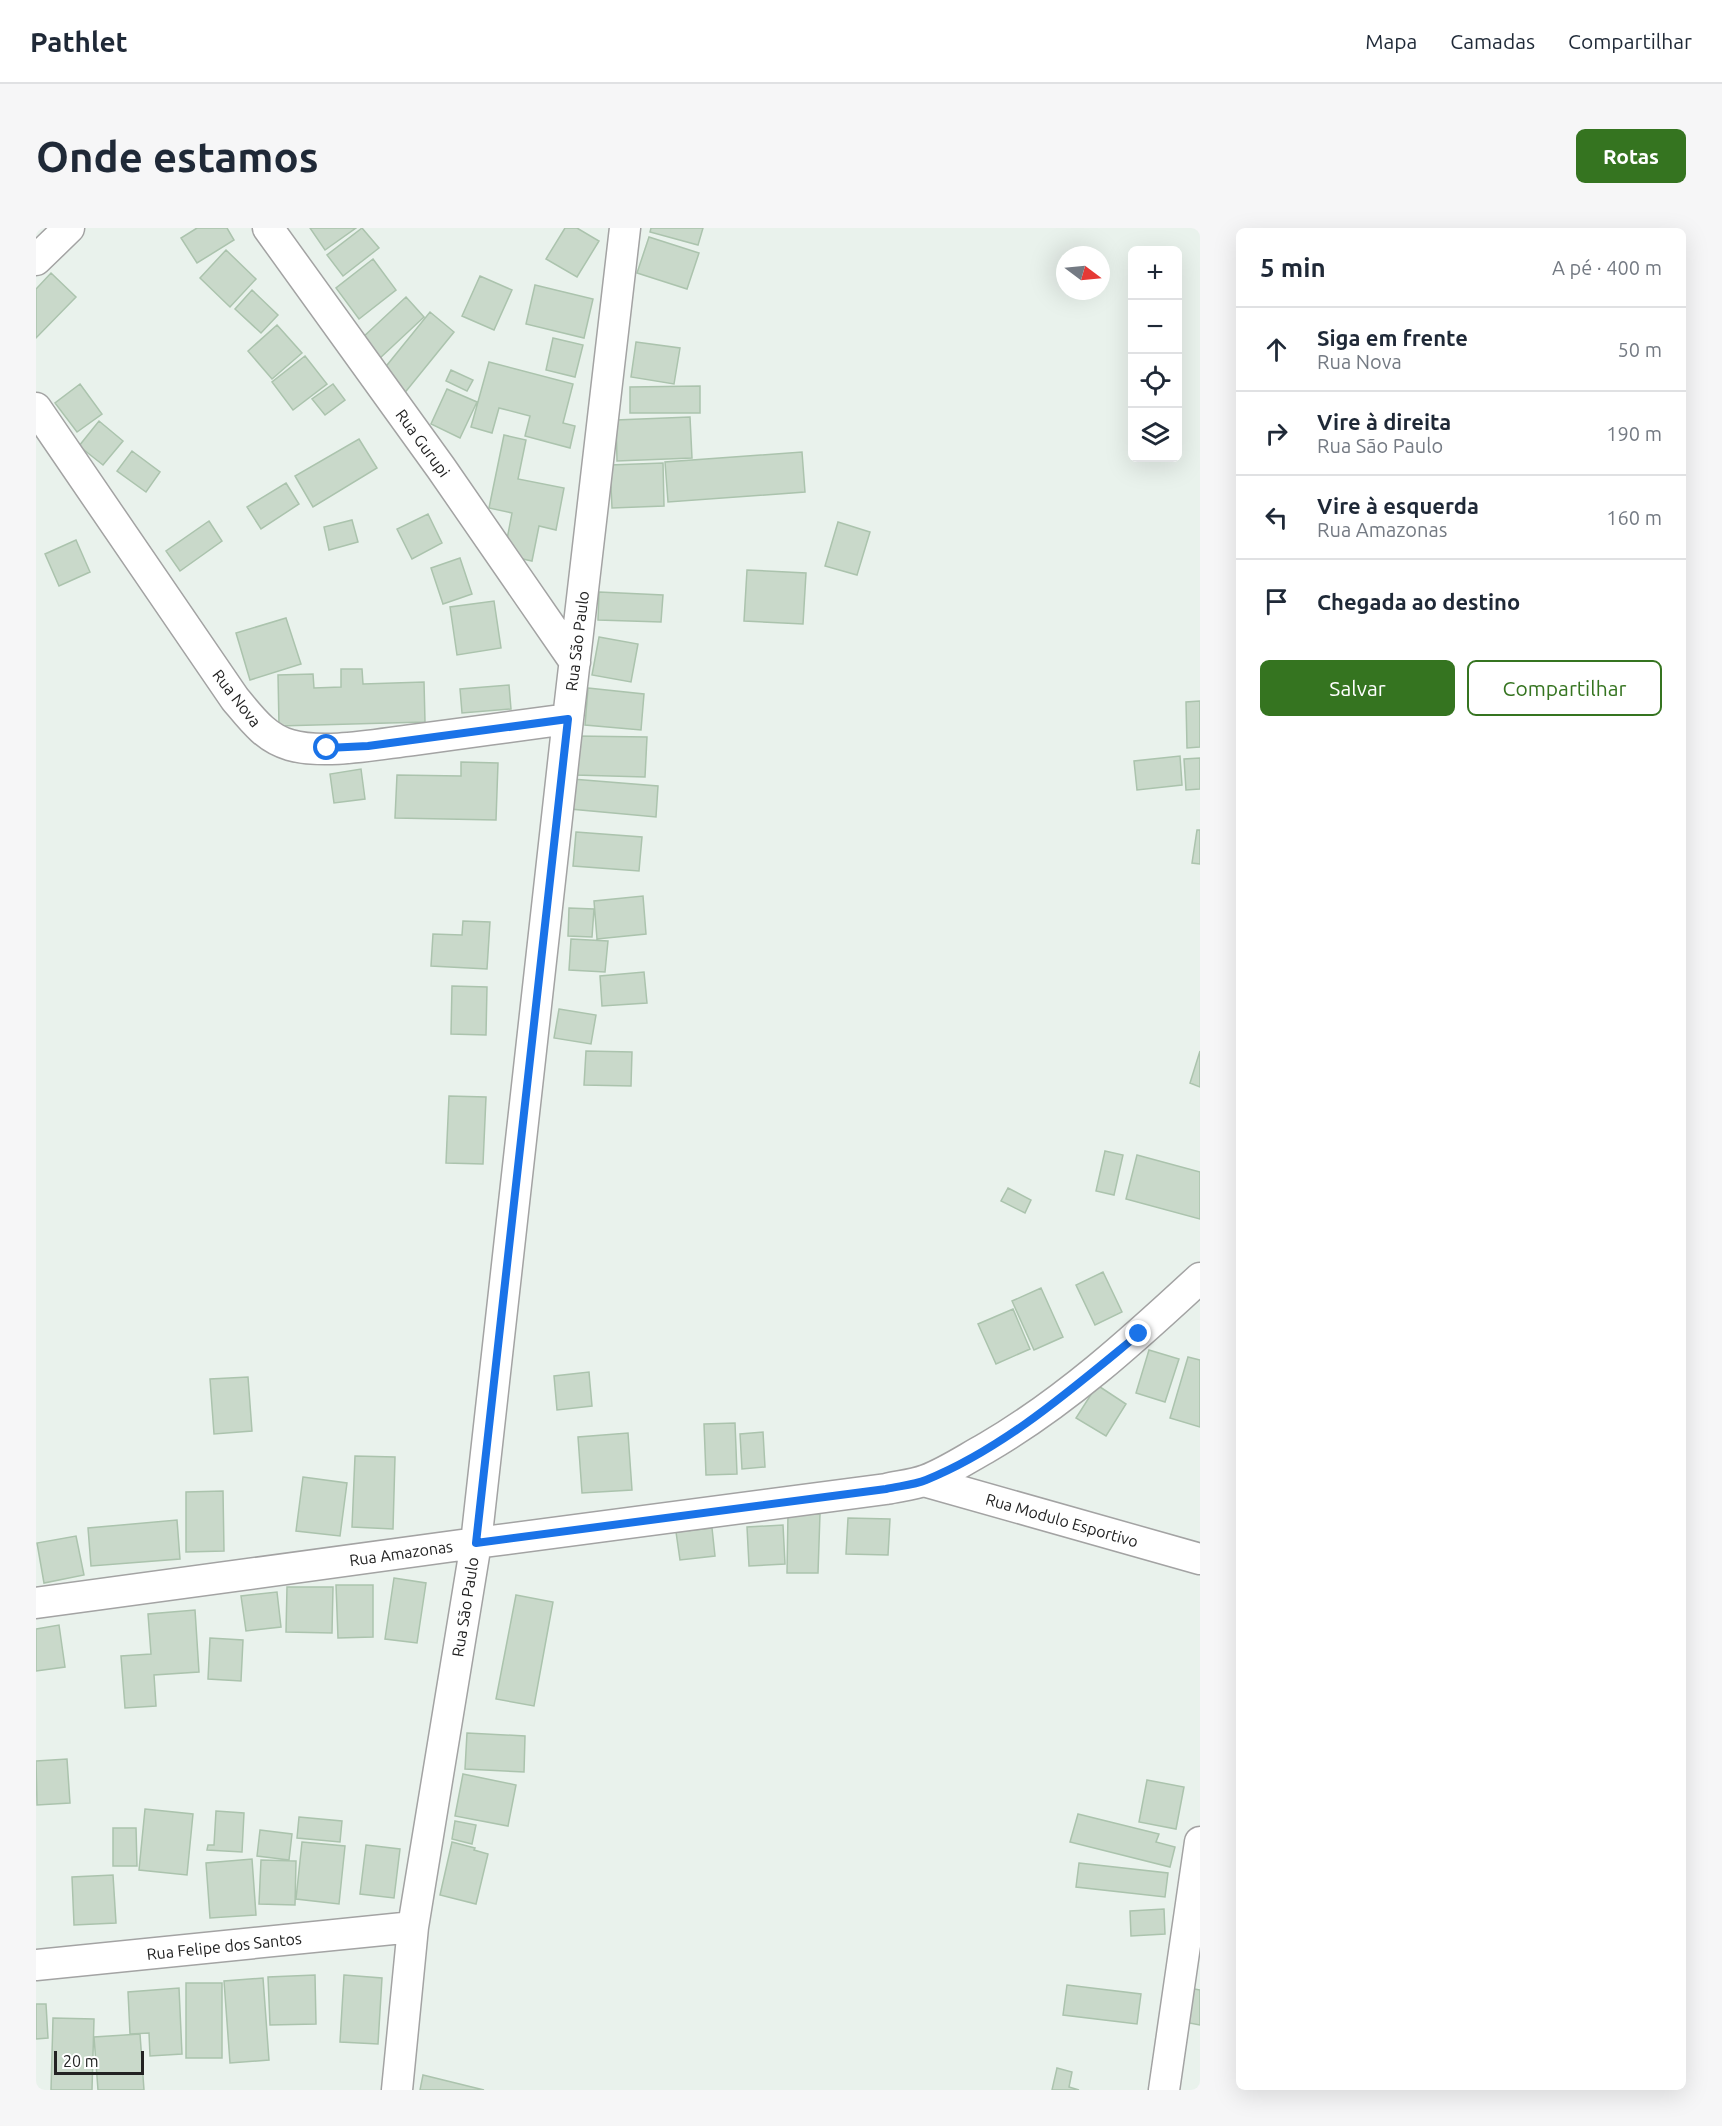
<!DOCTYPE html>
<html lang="pt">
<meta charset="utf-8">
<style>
body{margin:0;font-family:Ubuntu,sans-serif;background:#f6f6f7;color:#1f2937}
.controls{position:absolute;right:18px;top:18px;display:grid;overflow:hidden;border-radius:9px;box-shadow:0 6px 24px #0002}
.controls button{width:54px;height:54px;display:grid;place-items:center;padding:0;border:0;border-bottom:2px solid #e0e1e3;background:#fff;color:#1f2937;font:30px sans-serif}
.compass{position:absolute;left:1020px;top:18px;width:54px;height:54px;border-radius:50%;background:#fff;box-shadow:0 6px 24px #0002;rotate:106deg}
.scale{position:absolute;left:18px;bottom:15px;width:90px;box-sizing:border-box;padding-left:6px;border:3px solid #222;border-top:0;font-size:16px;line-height:21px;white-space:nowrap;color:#222;-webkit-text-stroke:4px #fff;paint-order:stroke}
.stop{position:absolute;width:18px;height:18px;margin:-14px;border:4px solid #1a73e8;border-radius:50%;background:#fff}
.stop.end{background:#1a73e8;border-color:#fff;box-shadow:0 2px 6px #0008}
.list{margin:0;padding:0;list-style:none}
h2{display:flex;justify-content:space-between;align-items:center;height:78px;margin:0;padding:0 24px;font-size:26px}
h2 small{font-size:20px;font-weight:400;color:#747a83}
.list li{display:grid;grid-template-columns:39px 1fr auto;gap:18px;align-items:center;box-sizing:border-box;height:84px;padding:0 24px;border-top:2px solid #e0e1e3}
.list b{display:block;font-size:22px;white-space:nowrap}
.list p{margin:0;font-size:20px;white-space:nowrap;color:#747a83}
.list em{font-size:20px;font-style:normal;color:#747a83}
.actions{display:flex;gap:12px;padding:18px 24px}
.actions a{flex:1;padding:14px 0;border:2px solid #357420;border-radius:9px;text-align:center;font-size:21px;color:#357420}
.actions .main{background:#357420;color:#fff}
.icon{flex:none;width:33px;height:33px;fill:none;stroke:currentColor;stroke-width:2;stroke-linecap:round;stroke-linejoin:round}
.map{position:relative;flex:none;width:1164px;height:1862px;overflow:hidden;border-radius:9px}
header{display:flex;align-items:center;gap:36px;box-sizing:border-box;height:84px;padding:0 30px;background:#fff;border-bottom:2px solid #e0e1e3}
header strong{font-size:28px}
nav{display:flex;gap:33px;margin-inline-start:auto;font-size:21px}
.intro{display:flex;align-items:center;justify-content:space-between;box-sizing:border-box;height:144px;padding:0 36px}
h1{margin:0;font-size:42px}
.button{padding:15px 27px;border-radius:9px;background:#357420;color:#fff;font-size:21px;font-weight:700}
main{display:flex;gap:36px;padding:0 36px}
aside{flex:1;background:#fff;border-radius:9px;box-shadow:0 6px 24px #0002}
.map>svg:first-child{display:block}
.building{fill:#c9d9ca;stroke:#abc3ad;stroke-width:1.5}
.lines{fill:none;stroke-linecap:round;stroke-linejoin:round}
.street-casing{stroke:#a3a3a3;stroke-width:33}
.street{stroke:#fff;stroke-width:30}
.route{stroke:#1a73e8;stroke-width:8}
.labels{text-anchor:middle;stroke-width:4.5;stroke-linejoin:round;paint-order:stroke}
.street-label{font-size:16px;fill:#222;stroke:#fff}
</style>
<header>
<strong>Pathlet</strong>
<nav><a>Mapa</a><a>Camadas</a><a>Compartilhar</a></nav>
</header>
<div class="intro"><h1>Onde estamos</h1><a class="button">Rotas</a></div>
<main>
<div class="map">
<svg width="1164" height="1862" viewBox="0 0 1164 1862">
<rect width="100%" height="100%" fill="#e9f2ec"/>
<path class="building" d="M161 0H191L198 12 161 35 145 10Z
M274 0H320L289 22Z
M326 0 343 20 307 48 291 27Z
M529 0H541L563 13 541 49 510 31Z
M615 0H667L662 17 614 4Z
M613 9 663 25 651 61 601 45Z
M190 22 220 51 194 79 164 50Z
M337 31 360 62 323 91 300 60Z
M15 45 40 69 0 110V61Z
M444 48 476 62 458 102 426 88Z
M499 57 557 71 548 110 490 96Z
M216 62 242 87 225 105 199 81Z
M370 69 388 89 343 131 325 111Z
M394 84 418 104 367 167 343 147Z
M241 97 266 125 236 151 212 123Z
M517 110 547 117 539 149 510 142Z
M600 114 644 120 638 156 595 149Z
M269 128 291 156 257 182 236 154Z
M453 134 537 156 527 195 539 198 534 220 489 208 494 188 463 180 456 205 435 199Z
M415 142 437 152 431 163 410 153Z
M44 156 66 186 41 204 19 175Z
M297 156 309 172 289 187 276 171Z
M664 158V185H594V159Z
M411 161 441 174 424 210 395 196Z
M654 189 656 230 581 233 580 192Z
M63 193 87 213 67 237 43 218Z
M468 207 490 212 482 251 528 260 520 302 503 298 496 333 468 327 476 285 453 280Z
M323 211 341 240 277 279 259 248Z
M96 223 124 244 110 264 81 243Z
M766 224 769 264 632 274 629 234Z
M627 235 628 278 576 280 574 237Z
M250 255 263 276 225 301 211 279Z
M392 286 406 315 376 331 361 301Z
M316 292 322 314 293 322 288 299Z
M173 293 186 313 144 343 130 323Z
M802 294 834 304 821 347 789 338Z
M40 312 54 344 23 358 9 326Z
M424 330 436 366 407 376 395 340Z
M711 342 770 345 767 396 708 393Z
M563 364 627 367 625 394 562 392Z
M458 373 465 420 421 427 414 379Z
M250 390 265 436 214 452 200 405Z
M563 409 602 416 595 454 556 447Z
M305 441H326L327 456 388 454 389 494 243 498 242 447 277 446 278 460 305 459Z
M473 457 475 481 426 485 424 461Z
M552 460 608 466 605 502 549 497Z
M1164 473V519L1151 520 1150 474Z
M540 508 611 509 609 549 539 547Z
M1144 528 1146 557 1101 562 1098 533Z
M1164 530V561L1150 562 1148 531Z
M425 534 462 535 460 592 359 590 361 547 425 548Z
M325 541 329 571 298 575 294 546Z
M536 551 622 558 620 589 534 581Z
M1161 602H1164V636L1156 635Z
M540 604 606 609 603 643 537 638Z
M607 668 610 706 561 711 558 673Z
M533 680 558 681 556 709 532 708Z
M427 693 454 694 451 741 395 738 397 706 426 707Z
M535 711 572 713 569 744 533 742Z
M608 744 611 775 566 778 564 748Z
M416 758 451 759 450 807 415 806Z
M523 781 560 787 555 816 518 810Z
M550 823 596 824 595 858 548 857Z
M1164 823V859L1154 855Z
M413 868 450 869 447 936 410 935Z
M1069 923 1087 927 1078 967 1060 963Z
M1101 927 1164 944V991L1090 971Z
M972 960 995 972 989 985 965 973Z
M1067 1044 1086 1084 1059 1097 1040 1057Z
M1005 1060 1027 1109 998 1122 976 1073Z
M977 1081 994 1121 960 1136 942 1096Z
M1113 1122 1143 1131 1129 1174 1100 1165Z
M1152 1129 1164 1132V1199L1134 1190Z
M553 1144 556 1178 521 1182 518 1148Z
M212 1149 216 1203 178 1206 174 1151Z
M1061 1157 1090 1176 1070 1208 1040 1190Z
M699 1195 701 1246 670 1247 668 1196Z
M727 1204 729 1239 706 1241 704 1206Z
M592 1205 596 1262 546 1265 542 1209Z
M319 1228 359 1229 357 1301 316 1299Z
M267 1249 311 1255 304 1308 260 1303Z
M187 1263 188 1323 150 1324V1264Z
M752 1285 784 1286 782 1345H751Z
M812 1290 854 1291 852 1327 810 1326Z
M141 1292 144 1331 55 1338 52 1300Z
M747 1297 749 1336 713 1338 711 1299Z
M676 1300 679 1328 644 1332 640 1304Z
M40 1308 48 1347 8 1355 1 1315Z
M358 1350 390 1355 381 1415 349 1411Z
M300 1357H337V1409L302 1410Z
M251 1359H297L296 1405 250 1404Z
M241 1364 245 1399 210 1403 205 1368Z
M480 1367 517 1374 498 1478 460 1471Z
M159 1382 163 1444 118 1447 120 1478 89 1480 85 1428 115 1426 112 1386Z
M23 1397 29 1439 0 1443V1401Z
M174 1410 207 1412 205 1453 172 1451Z
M431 1505 489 1508 488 1544 429 1541Z
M31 1531 34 1575 1 1577 0 1533Z
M427 1546 480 1557 472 1598 419 1588Z
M1111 1552 1148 1559 1140 1601 1103 1594Z
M109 1581 157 1586 151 1647 103 1642Z
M180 1583 208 1585 206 1624 171 1622 172 1617H178Z
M1042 1586 1123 1606 1120 1614 1139 1619 1134 1639 1034 1614Z
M263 1589 306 1593 304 1614 261 1610Z
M419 1593 440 1597 436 1616 416 1611Z
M77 1600H100L101 1638H77Z
M224 1602 256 1606 253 1632 221 1628Z
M266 1614 309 1618 303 1676 260 1671Z
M416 1614 439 1620 438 1622 452 1626 440 1676 404 1667Z
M330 1617 364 1621 358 1670 324 1666Z
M216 1631 220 1687 174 1690 170 1635Z
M225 1632 260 1633 259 1677 223 1676Z
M1043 1635 1132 1645 1129 1669 1040 1659Z
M77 1647 80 1695 38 1697 36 1649Z
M1128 1681 1129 1706 1095 1708 1094 1683Z
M279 1747 280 1796 234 1797 232 1749Z
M308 1747 346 1750 342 1816 304 1814Z
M227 1750 233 1832 194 1835 188 1753Z
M150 1755H186V1830H150Z
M1031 1757 1105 1766 1101 1796 1027 1787Z
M143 1760 146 1826 114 1828 113 1805 94 1806 92 1764Z
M1153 1760 1164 1762V1797L1148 1794Z
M0 1776H10L12 1810 0 1811Z
M17 1790 58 1791 56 1862H15Z
M104 1806 108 1862H62L58 1809Z
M1021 1840 1036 1844 1033 1859 1043 1862H1016Z
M387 1847 448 1862H384Z"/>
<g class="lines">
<g class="street-casing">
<path id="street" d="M232 0 405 240 539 434
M0 32 33 0
M0 180 199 471C215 490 229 510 254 517 288 527 342 516 377 512 429 505 480 498 532 491
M888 1253 1164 1331
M0 1375 440 1315 850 1261C863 1258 877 1257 890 1252 911 1244 930 1231 950 1220 1029 1174 1097 1112 1164 1050
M0 1737 377 1699
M361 1862 377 1699 440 1315 532 491 589 0
M1128 1862 1164 1614"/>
</g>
<use href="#street" class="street"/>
</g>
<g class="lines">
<path class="route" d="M291 520 332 518 532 491 440 1315 850 1261C863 1258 878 1257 890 1252 969 1220 1038 1159 1103 1106"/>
</g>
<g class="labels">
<g class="street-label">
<text transform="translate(387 215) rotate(54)" y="6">Rua Gurupi</text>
<text transform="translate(541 413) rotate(-83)" y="6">Rua São Paulo</text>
<text transform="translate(201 470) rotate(52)" y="6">Rua Nova</text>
<text transform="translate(1026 1292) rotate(16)" y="6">Rua Modulo Esportivo</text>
<text transform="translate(365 1325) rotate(-8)" y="6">Rua Amazonas</text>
<text transform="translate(429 1379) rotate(-81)" y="6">Rua São Paulo</text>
<text transform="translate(188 1718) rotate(-6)" y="6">Rua Felipe dos Santos</text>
</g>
</g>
</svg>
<div class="controls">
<button>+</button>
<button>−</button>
<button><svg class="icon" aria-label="locate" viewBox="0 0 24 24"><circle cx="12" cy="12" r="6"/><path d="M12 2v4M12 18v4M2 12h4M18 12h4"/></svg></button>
<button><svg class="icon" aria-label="layers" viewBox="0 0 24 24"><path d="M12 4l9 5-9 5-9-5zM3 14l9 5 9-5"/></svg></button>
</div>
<svg class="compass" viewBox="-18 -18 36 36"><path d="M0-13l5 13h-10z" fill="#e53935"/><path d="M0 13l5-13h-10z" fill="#747a83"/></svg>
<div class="scale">20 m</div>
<div class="stop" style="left:291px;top:520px"></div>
<div class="stop end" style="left:1103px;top:1106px"></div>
</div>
<aside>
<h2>5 min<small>A pé · 400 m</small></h2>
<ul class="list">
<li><svg class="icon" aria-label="ahead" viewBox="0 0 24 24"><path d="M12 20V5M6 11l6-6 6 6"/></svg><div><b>Siga em frente</b><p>Rua Nova</p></div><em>50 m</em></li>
<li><svg class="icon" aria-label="right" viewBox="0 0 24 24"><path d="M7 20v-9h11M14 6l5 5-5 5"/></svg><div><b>Vire à direita</b><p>Rua São Paulo</p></div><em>190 m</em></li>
<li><svg class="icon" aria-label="left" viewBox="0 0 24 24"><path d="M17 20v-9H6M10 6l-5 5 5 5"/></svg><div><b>Vire à esquerda</b><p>Rua Amazonas</p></div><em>160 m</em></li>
<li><svg class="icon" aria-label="arrive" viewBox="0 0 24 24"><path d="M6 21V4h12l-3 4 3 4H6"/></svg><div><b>Chegada ao destino</b></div></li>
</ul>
<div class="actions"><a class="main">Salvar</a><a>Compartilhar</a></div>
</aside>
</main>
